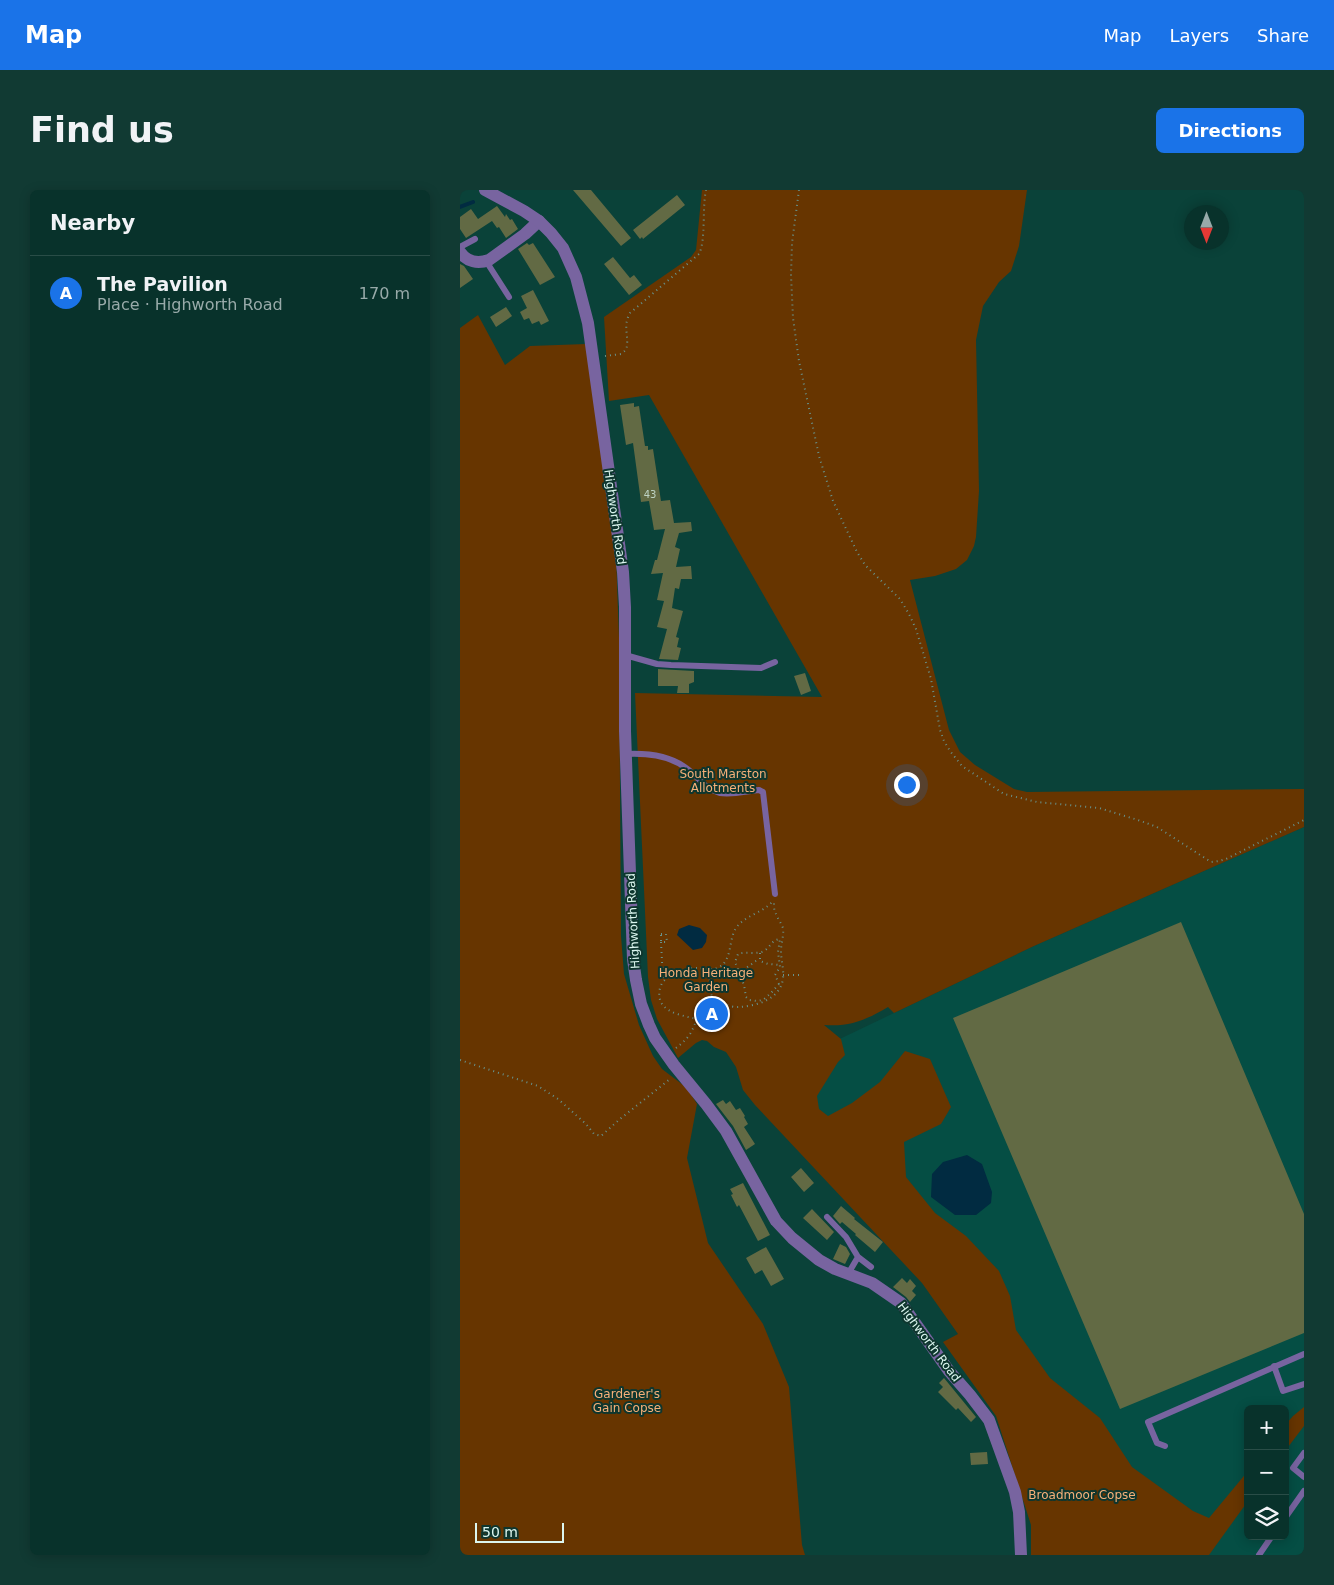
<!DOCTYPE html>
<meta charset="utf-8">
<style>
body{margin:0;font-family:"DejaVu Sans",sans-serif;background:#113a33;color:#f1f3f6}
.controls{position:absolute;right:15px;bottom:15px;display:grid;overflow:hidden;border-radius:8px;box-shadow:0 2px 12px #0003}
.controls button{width:45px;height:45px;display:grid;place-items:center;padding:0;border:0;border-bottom:1px solid #294d47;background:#08322b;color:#f1f3f6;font:25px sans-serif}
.compass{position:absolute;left:724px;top:15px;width:45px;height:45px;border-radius:50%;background:#08322b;box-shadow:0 2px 12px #0003;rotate:180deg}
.scale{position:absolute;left:15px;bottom:12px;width:89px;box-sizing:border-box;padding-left:5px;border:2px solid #dcf6ef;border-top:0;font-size:14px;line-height:18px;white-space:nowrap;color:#dcf6ef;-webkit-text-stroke:4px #0e362e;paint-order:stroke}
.you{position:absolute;left:446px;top:594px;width:18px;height:18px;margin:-12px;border:4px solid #fff;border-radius:50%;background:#1a73e8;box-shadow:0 0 0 8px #1a73e833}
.badge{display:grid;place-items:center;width:32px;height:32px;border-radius:50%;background:#1a73e8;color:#fff;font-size:16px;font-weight:700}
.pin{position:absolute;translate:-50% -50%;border:2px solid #fff;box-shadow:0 1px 5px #0006}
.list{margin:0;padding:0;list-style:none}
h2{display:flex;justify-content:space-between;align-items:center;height:65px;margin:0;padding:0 20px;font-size:21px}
h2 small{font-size:16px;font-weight:400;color:#98aaa9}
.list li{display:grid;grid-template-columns:32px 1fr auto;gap:15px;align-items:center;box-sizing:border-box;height:75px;padding:0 20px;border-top:1px solid #294d47}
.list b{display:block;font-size:19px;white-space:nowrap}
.list p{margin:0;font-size:16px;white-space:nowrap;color:#98aaa9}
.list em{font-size:16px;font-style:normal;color:#98aaa9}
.icon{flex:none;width:28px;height:28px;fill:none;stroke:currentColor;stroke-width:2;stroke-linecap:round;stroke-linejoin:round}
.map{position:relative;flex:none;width:844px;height:1365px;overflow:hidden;border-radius:8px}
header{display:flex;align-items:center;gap:30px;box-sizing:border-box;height:70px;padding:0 25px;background:#1a73e8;color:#fff}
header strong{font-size:24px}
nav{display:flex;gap:28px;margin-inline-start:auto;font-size:18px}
.intro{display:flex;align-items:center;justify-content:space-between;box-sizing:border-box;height:120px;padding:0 30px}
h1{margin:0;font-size:35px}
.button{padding:12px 22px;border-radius:8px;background:#1a73e8;color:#fff;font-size:18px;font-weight:700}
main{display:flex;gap:30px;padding:0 30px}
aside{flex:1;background:#08322b;border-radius:8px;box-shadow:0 2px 12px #0003}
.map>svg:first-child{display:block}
.built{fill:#054e44;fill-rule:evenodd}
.green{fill:#673500}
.water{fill:#012b41}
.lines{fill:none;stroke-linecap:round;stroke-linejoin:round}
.stream{stroke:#012b41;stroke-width:4}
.building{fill:#626a44}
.path{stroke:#68928a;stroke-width:2;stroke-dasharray:1 4;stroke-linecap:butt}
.service{stroke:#7864a0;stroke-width:6}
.minor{stroke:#7864a0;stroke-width:12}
.tertiary{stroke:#7864a0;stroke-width:12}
.labels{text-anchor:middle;stroke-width:4;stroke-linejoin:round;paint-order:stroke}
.number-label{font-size:10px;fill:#bed3c4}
.street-label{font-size:12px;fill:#dcf6ef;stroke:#0e362e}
.park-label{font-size:12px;fill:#f6b079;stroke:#0e362e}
</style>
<header>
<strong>Map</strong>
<nav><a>Map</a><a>Layers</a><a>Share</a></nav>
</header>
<div class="intro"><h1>Find us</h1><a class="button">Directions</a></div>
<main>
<aside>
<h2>Nearby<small></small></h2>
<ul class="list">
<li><span class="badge">A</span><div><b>The Pavilion</b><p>Place · Highworth Road</p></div><em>170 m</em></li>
</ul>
</aside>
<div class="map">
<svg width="844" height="1365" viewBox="0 0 844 1365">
<rect width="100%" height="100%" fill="#0a4239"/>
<path class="built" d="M844 637V1365H685L317 879 574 756ZM788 1219H825V1346H788Z"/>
<path class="green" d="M242 0H567L559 56 551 81 539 92 523 116 516 150 519 301 516 347 514 356 507 370 496 379 475 386 450 390 489 540 500 562 515 575 554 599 567 602 844 599V637L574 756 434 823 428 817C406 830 390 837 364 835L381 849 385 865 378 872 357 906 359 919 368 926 392 913 420 892 445 861 470 869 491 917 481 934 444 952 446 987 475 1023 506 1046 539 1081 550 1106 556 1140 590 1188 640 1228 672 1277 733 1321 749 1328 788 1281V1311L749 1365H571V1335L536 1226 483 1152 498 1144 462 1093 295 915 283 900 276 877 266 862 254 857 247 851 242 850 236 853 218 868 197 829 191 810 188 787 175 503 362 507 189 205 149 211 144 127 231 67 236 60Z
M18 125 45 175 70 156 126 154 156 365 159 448 161 746 164 784 179 835 193 866 202 879 227 898 237 914 227 968 248 1053 303 1134 329 1197 342 1355 345 1365H0V138Z
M844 1217V1236L825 1261V1235L833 1226Z"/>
<path class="water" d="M229 735 240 738 247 745 246 752 242 758 233 760 217 745 219 739Z
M507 965 522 974 532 1002 531 1013 516 1025H495L471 1007 472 984 483 972Z"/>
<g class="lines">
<path class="stream" d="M0 17 13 12"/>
</g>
<path class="building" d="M113 0H131L171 48 161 56Z
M217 5 225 15 183 49 182 47 180 49 173 40Z
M37 16 45 27 46 24 50 30 52 29 58 39 46 48 39 37 37 38 32 31 6 48 0 39V27L11 19 18 29Z
M67 53 69 55 73 53 95 87 80 95 58 59Z
M153 67 170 88 174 85 182 95 169 105 144 74Z
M0 74 4 76 13 89 0 98Z
M73 100 89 131 81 135 79 131 72 134 69 128 64 130 60 122 67 118 61 106Z
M46 117 52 126 36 137 30 127Z
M174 213V217L179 216 185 256H188V260L193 259 201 311 210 310 214 333 231 332 232 341 219 343 215 357 220 359 216 377 231 376 232 389H221L219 399 215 398 212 418 223 421 216 447 219 448 217 457 221 458 218 470 199 469 207 439 197 437 204 411 197 410 203 383 191 384 195 370H197L205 339 194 340 189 311 181 312 173 253 166 255 160 215Z
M198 479 234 481V492L229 494V503H217L218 496H198Z
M345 483 351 501 341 505 334 486Z
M721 732 844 1024V1143L660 1219 493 828Z
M263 910 266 914 270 911 276 920 280 918 285 926 284 927 288 934 284 937 295 954 286 960 273 936 256 914Z
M341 978 354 993 344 1002 331 987Z
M283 993 310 1045 298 1051 279 1015 277 1017 271 1005 273 1004 270 999Z
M381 1016 395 1028 394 1029 423 1052 415 1062 395 1045 396 1044 382 1032 380 1034 373 1026Z
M352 1019 374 1042 367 1050 343 1028Z
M380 1054 386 1057 390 1064 385 1074 373 1069Z
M306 1057 324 1089 311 1096 302 1080 295 1084 286 1068Z
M442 1088 447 1093 450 1089 456 1096 452 1101 456 1105 450 1112 446 1107 433 1097Z
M484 1188 516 1227 511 1232 498 1218 496 1220 478 1202 483 1197 479 1193Z
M527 1262 528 1274 511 1275 510 1263Z"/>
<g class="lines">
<path class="path" d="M339 0 332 53 331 85 333 128 339 171 359 266 373 311 397 362 405 375 440 409 449 424 456 439 471 489 480 540 484 551 490 561 502 576 544 604 577 612 639 618 678 630 697 637 751 672 759 671 766 669 844 630
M145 166 161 164 166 160C170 147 162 137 170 123L239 64C246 51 242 18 246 0
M201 744H206L207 752H201Z
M201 752 203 791
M300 763V771L308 774 320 775
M252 780 249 794 253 812
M279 783 296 771 299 770
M323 785H339
M319 794 311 803 303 810 297 811 289 810 286 807 284 795 275 772 278 764C286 761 297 765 304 761 311 757 311 750 320 749L318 762 320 777
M319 794 315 785 320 777
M266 816C265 821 263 826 258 828 249 832 240 829 232 828 216 824 195 820 200 798 204 784 225 778 238 778 244 778 252 781 257 778 273 772 268 750 276 738 285 725 303 723 313 711
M216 858C221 854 226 850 230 844 237 833 237 821 250 813 256 810 270 818 279 817 297 816 321 809 323 788 324 779 321 770 321 761 321 753 324 746 323 738 321 733 318 729 316 724 314 721 314 717 314 713
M0 870 78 896 98 909 126 934 134 944 141 946 160 929 210 889"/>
<path class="service" d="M0 57 15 49
M26 71 49 107
M165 465 197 474 211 475 301 478 315 472
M166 564C187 563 209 565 226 578 238 586 244 599 260 603 273 605 287 601 299 600L303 602 315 704
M367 1027 386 1047 398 1067 411 1077
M388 1084 398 1067
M814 1176 823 1201 844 1194
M705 1256 697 1253 688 1232 844 1164
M844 1263 833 1278 844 1287
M825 1328 844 1301
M799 1365 812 1346"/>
<path class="minor" d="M0 62C7 72 18 74 29 70L65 44 79 31"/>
<path class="tertiary" d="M25 0 64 21 79 31 91 43 103 58 116 87 128 133 163 382 165 417V541L173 769 176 790 181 814 189 835 195 848 214 875 246 914 266 941 316 1031 332 1048 359 1070 375 1079 412 1093 441 1113 489 1181 510 1205 529 1230 555 1302 559 1322 561 1365"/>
</g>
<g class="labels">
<g class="number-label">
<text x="190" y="308">43</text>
</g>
<g class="street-label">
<text transform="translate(155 327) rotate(82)" y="4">Highworth Road</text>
<text transform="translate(173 731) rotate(-93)" y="4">Highworth Road</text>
<text transform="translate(469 1152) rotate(53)" y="4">Highworth Road</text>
</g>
<g class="park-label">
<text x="263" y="588">South Marston<tspan x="263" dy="14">Allotments</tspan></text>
<text x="246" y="787">Honda Heritage<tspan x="246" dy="14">Garden</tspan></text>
<text x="167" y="1208">Gardener's<tspan x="167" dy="14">Gain Copse</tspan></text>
<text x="622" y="1309">Broadmoor Copse</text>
</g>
</g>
</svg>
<div class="controls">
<button>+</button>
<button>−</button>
<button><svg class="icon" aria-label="layers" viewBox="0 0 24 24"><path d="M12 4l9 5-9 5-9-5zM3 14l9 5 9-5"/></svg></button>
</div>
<svg class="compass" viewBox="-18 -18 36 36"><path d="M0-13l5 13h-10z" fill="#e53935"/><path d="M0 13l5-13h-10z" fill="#98aaa9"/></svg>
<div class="scale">50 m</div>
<div class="you"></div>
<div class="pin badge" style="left:252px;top:824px">A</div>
</div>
</main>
